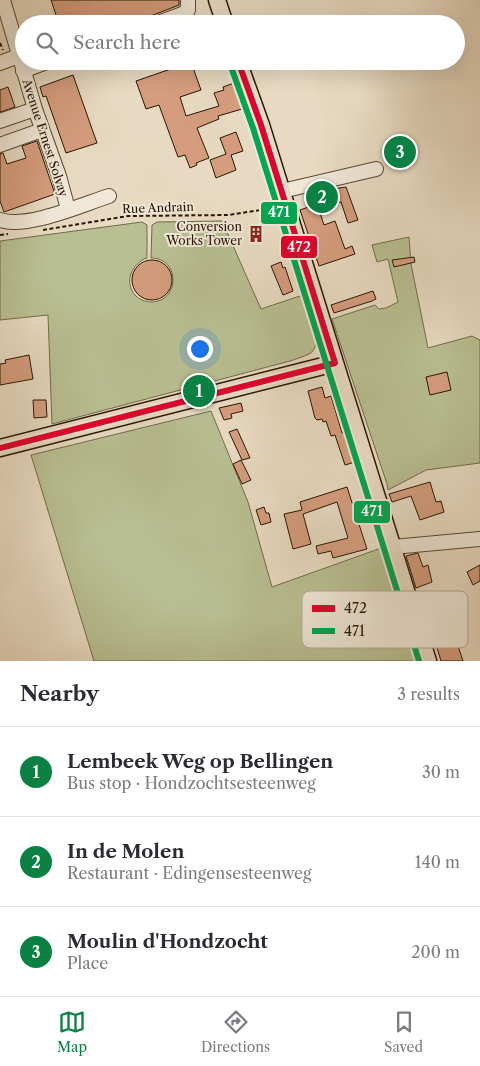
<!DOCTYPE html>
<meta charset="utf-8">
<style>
body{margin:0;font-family:"Libre Caslon Text",serif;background:#f2f2f3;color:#2b2b33}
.you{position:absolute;left:199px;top:348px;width:18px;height:18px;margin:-12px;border:4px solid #fff;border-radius:50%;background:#1a73e8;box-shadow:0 0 0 8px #1a73e833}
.badge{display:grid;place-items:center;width:32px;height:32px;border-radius:50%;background:#0b8043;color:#fff;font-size:16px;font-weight:700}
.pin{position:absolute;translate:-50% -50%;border:2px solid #fff;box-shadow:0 1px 5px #0006}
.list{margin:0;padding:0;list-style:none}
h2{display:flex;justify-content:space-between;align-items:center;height:65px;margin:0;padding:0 20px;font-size:21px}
h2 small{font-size:16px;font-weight:400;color:#7c7c81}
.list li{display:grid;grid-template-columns:32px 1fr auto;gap:15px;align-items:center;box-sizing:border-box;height:90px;padding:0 20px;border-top:1px solid #e1e1e2}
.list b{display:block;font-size:19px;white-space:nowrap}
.list p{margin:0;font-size:16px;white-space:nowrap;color:#7c7c81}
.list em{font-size:16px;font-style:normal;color:#7c7c81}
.icon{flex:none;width:28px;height:28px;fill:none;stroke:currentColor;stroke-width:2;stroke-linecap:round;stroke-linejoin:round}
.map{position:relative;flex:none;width:480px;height:661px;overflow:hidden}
.search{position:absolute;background:#fff;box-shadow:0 5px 20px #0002;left:15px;right:15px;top:15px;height:55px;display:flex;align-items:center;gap:12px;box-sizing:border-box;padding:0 18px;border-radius:28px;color:#7c7c81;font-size:19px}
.sheet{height:335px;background:#fff}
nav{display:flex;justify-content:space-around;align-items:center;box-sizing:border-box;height:70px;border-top:1px solid #e1e1e2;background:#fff;font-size:14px;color:#7c7c81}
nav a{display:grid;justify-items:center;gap:2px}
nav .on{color:#0b8043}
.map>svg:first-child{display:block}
.green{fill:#b8bf92;stroke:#706b4a}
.building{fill:#d59d7e;stroke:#271701}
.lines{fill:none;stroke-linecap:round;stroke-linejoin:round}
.minor-casing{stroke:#574831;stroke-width:16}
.major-casing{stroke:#271701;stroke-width:19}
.path{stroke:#271701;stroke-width:2;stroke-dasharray:4 2.5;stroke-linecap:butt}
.minor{stroke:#f0e7d7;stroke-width:14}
.major{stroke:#e8dac2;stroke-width:16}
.bus-1-casing{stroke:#f0e7d7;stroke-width:10}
.bus-2-casing{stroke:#f0e7d7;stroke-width:10}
.bus-1{stroke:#e4002b;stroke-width:6}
.bus-2{stroke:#00a651;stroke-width:6}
.labels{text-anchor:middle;stroke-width:4;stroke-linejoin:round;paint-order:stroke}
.street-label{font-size:12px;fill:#271701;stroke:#f0e7d7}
.poi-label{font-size:12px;fill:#271701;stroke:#f0e7d7;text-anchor:end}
.key{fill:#f0e7d7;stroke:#b4a997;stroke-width:1}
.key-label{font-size:14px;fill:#271701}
.line-badge{stroke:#f0e7d7;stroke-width:2}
.badge-label{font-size:14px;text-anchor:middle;font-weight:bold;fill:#fff}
</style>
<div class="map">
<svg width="480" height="661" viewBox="0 0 480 661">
<rect width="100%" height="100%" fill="#e8dac2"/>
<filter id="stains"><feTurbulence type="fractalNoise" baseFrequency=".004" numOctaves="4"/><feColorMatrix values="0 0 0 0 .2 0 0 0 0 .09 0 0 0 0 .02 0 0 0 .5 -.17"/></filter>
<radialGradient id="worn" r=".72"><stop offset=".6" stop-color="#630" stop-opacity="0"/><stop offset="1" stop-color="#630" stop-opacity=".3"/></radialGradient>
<path class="green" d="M222 221 261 309 303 295C308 310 326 345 309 354 303 357 296 359 290 361L52 424 48 315 0 320V241L142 222 147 225V258C132 263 123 283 136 296 140 300 145 301 150 302 180 303 181 258 151 258L152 225 157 222Z
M409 237 411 264 428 348 472 336 480 340V463L426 470 388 490 387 484 332 319 375 305 379 309 386 308 398 302 388 259 377 262 372 245Z
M211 411 248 502 272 587 384 547 419 661H94L31 455Z"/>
<path class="building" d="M51 0H179V5L130 24H59Z
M191 62 201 90 180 97 186 116 219 106 214 93 224 90 223 87 234 83 242 109 218 116 219 119 197 128 209 158 196 163 197 165 190 168 185 155 178 157 159 105 146 109 136 81Z
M73 75 97 143 66 153 46 96 43 97 40 87Z
M8 87 15 107 0 112V90Z
M236 132 243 151 231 155 236 170 216 178 210 160 226 154 220 138Z
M388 152a12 12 0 1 1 24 0a12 12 0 1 1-24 0Z
M37 141 55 194 4 212 0 201V154L3 153 7 164 26 158 22 146Z
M346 187 358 220 348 223 341 202 320 208 315 192Z
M317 204 324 225 335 221 345 249 352 246 355 254 319 266 300 210Z
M414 257 415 262 394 267 392 260Z
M132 280a20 20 0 1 1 40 0a20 20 0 1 1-40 0Z
M281 262 283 268 285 267 293 291 283 295 271 266Z
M373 291 376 299 372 301 334 313 331 305Z
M29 355 33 379 0 385V364L6 363 5 360Z
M447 372 451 390 430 395 426 377Z
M322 387 325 398 331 396 342 433 346 432 355 462 345 465 335 435 331 436 326 421 323 422 322 419 317 420 315 418 308 391Z
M33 400H46L47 417 34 418Z
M241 403 243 411 231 414 232 418 224 420 219 408Z
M237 429 246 449 250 458 242 460 229 432Z
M241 460 251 480 242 484 233 464Z
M430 482 436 502 441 501 444 512 420 520 411 496 392 502 389 494Z
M347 487 367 549 333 558 331 551 318 554 316 546 348 538 337 502 303 514 311 544 293 549 284 514 302 510 300 502Z
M264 507 266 513H269L271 522 261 525 256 510Z
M418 553 423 567 428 565 432 582 416 588 406 556Z
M480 565V581L473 585 467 572Z
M458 625 462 638 456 640 463 661H441L432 631Z"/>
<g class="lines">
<g class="minor-casing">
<path id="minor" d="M3 0 35 109 59 176 68 209
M155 24 182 14 188 10V0
M0 63 18 56
M23 71 49 61
M0 121 35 109
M0 145 42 130
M282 191 376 169
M0 220C27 229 81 205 109 196
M393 547 480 539"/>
</g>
<g class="major-casing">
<path id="major" d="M217 0 225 24
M238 61 261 125 428 661
M0 448 335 363"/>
</g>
<path class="path" d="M0 43 3 50
M43 230 128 216 228 215 274 208
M0 235 8 234"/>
<use href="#minor" class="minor"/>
<use href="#major" class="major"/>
<g class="bus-1-casing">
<path id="bus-1" d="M238 61 261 125 335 363
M0 448 335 363"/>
</g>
<g class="bus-2-casing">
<path id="bus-2" d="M230 64 253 128 419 661"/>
</g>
<use href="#bus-1" class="bus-1"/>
<use href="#bus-2" class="bus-2"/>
</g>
<defs>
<g id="building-bare" transform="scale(1.35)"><path d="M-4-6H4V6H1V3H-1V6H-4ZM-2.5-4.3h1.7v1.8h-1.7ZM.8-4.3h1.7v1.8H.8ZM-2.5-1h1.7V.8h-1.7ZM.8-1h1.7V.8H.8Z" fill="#8f2418" stroke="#f0e7d7" stroke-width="2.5" paint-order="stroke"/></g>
</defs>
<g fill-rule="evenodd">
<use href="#building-bare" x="256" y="234"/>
</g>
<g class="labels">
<g class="street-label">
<text transform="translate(45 138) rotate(72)" y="4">Avenue Ernest Solvay</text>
<text transform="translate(158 208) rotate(-2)" y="4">Rue Andrain</text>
</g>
<g class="poi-label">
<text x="242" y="231">Conversion<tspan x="242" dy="14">Works Tower</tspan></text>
</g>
</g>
<rect x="302" y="591" width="166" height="57" rx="8" class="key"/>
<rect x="312" y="605" width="23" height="7" fill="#e4002b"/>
<rect x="312" y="628" width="23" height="6" fill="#00a651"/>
<g class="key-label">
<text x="344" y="613">472</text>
<text x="344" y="636">471</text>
</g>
<g class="line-badge">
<rect x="260" y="201" width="38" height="24" rx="5" fill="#00a651"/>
<rect x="280" y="235" width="38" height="24" rx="5" fill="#e4002b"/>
<rect x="353" y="500" width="38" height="24" rx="5" fill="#00a651"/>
</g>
<g class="badge-label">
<text x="279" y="217">471</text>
<text x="299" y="252">472</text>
<text x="372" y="516">471</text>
</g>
<rect width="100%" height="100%" filter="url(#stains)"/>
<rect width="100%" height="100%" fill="url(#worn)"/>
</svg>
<div class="you"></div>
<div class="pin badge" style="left:199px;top:391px">1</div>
<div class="pin badge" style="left:322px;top:197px">2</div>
<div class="pin badge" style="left:400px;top:152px">3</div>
<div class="search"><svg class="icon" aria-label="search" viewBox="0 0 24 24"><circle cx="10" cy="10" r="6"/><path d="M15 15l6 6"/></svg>Search here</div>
</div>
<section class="sheet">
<h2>Nearby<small>3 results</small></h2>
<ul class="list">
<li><span class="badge">1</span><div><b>Lembeek Weg op Bellingen</b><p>Bus stop · Hondzochtsesteenweg</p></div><em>30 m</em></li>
<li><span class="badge">2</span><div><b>In de Molen</b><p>Restaurant · Edingensesteenweg</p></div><em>140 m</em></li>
<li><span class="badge">3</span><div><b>Moulin d'Hondzocht</b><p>Place</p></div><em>200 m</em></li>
</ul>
</section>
<nav>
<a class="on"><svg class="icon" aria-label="map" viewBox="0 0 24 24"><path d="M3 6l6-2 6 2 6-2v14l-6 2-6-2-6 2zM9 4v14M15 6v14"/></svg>Map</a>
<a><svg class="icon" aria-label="directions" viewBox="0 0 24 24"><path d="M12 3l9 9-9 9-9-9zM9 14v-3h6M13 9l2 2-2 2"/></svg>Directions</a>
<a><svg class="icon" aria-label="saved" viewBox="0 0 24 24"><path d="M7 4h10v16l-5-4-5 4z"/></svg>Saved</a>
</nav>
